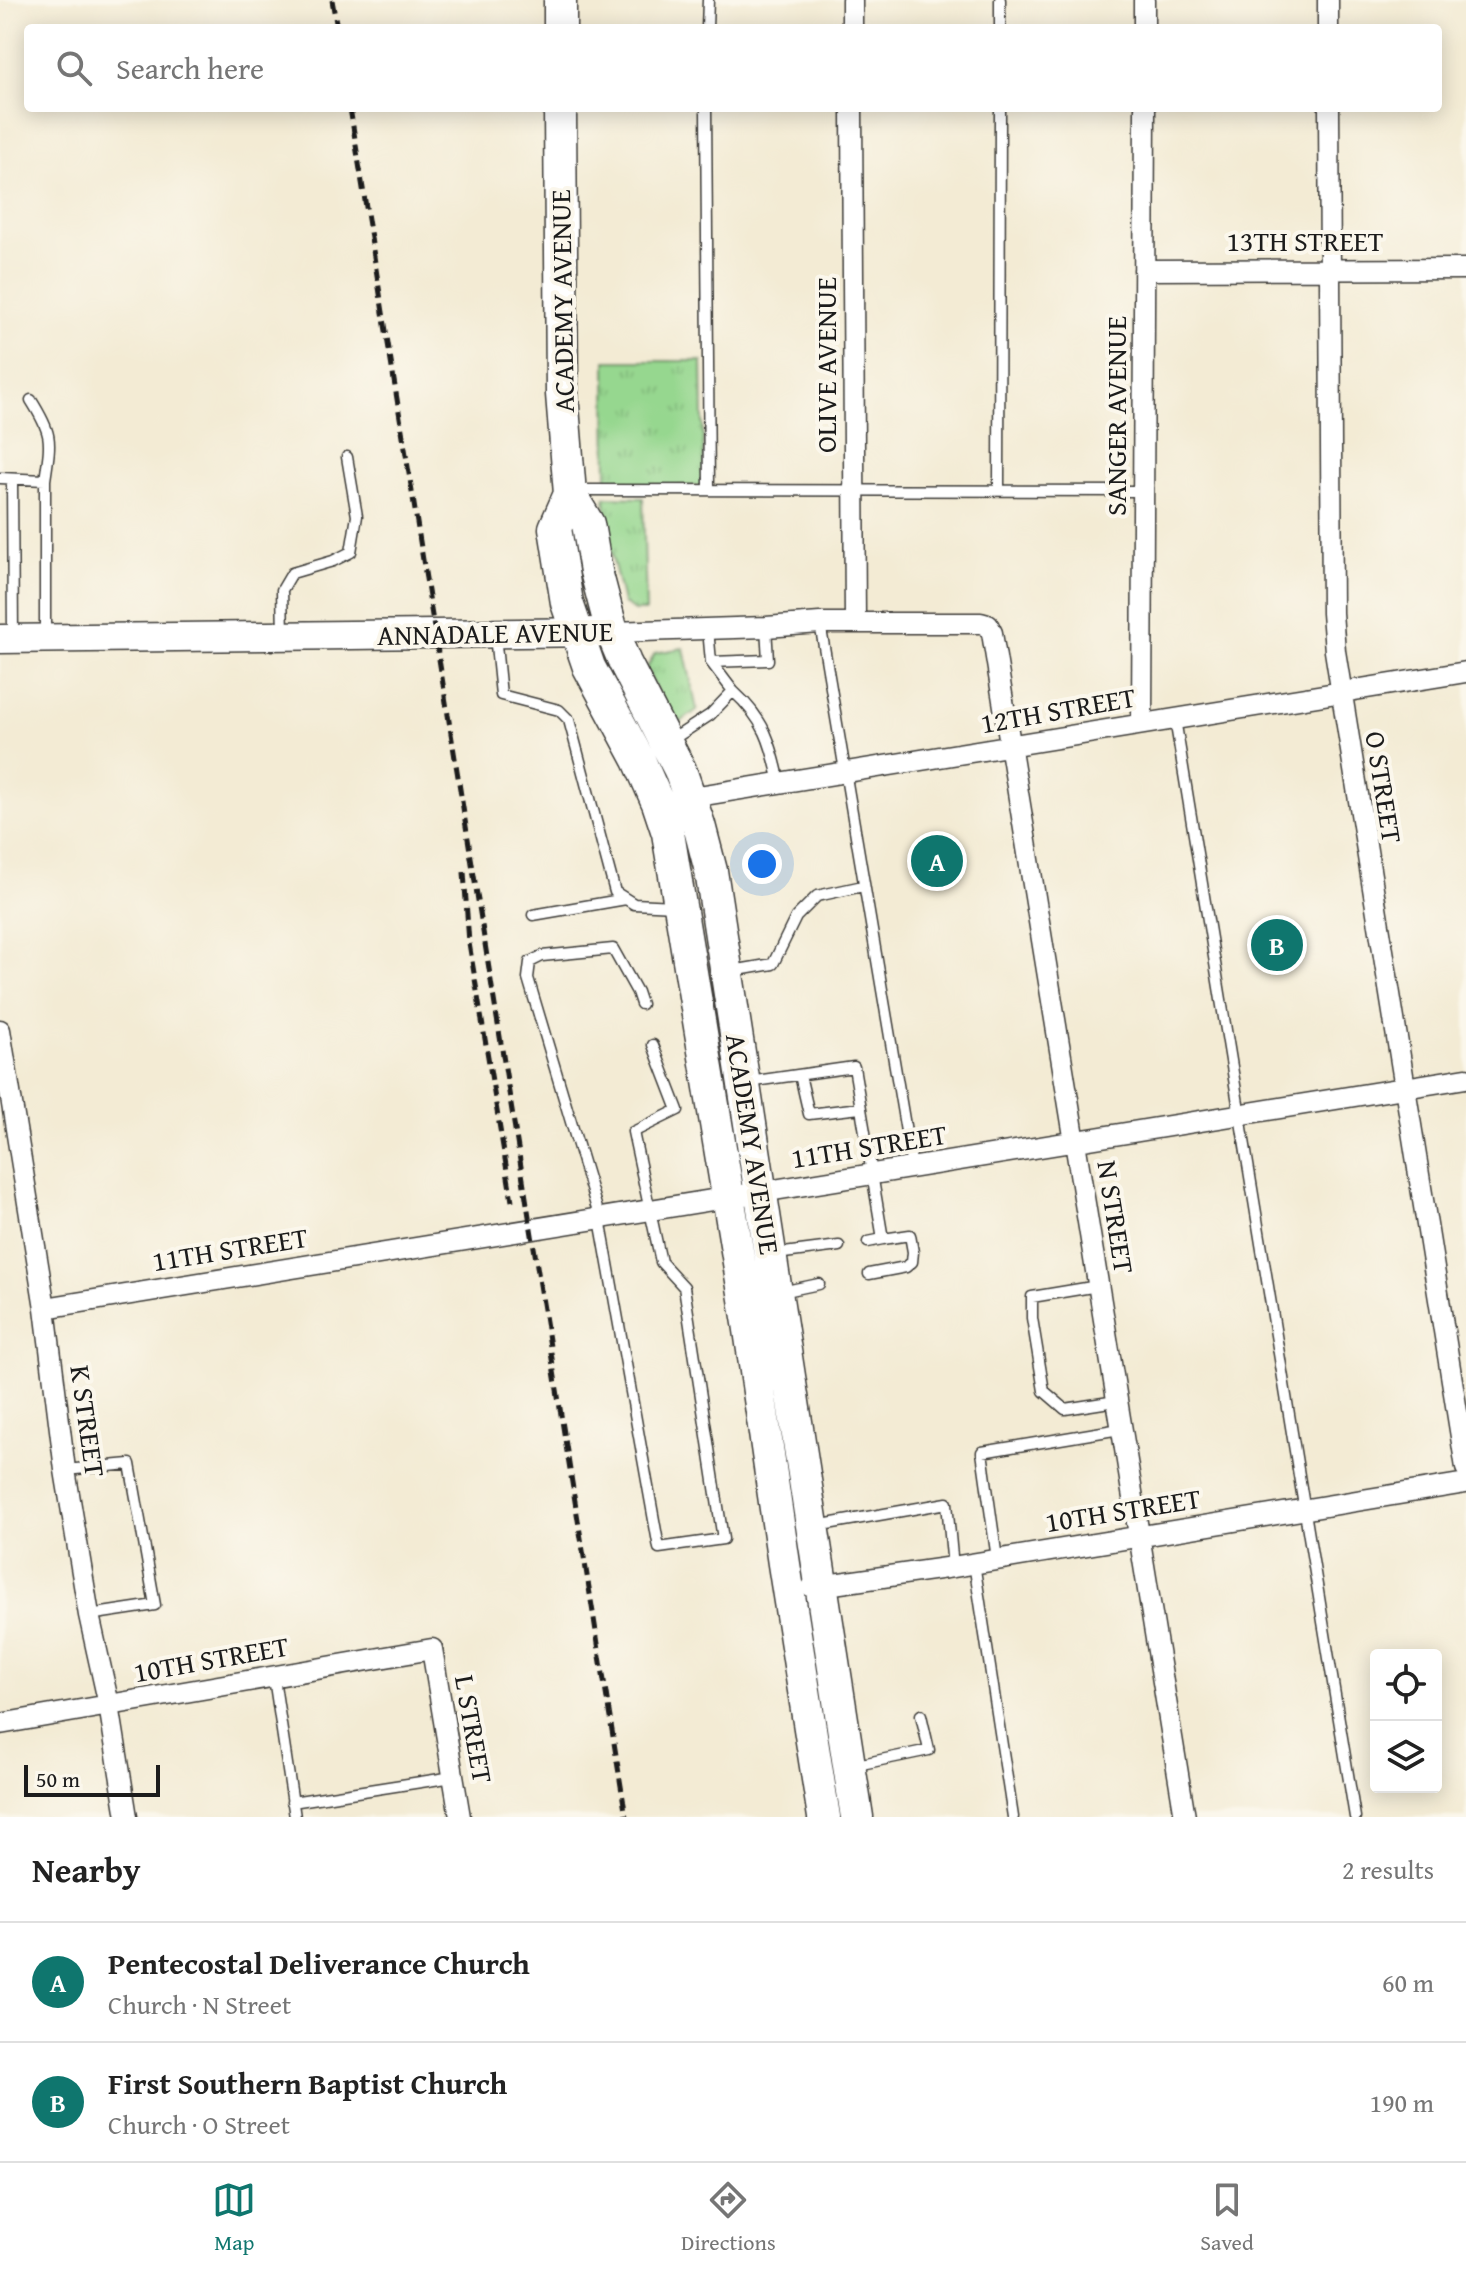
<!DOCTYPE html>
<meta charset="utf-8">
<style>
body{margin:0;font-family:"Gentium Book Plus",serif;background:#f2f2f2;color:#222}
.controls{position:absolute;right:24px;bottom:24px;display:grid;overflow:hidden;border-radius:8px;box-shadow:0 4px 20px #0003}
.controls button{width:72px;height:72px;display:grid;place-items:center;padding:0;border:0;border-bottom:2px solid #e0e0e0;background:#fff;color:#222;font:40px sans-serif}
.scale{position:absolute;left:24px;bottom:20px;width:136px;box-sizing:border-box;padding-left:8px;border:4px solid #1c1c1c;border-top:0;font-size:22px;line-height:28px;white-space:nowrap;color:#1c1c1c;-webkit-text-stroke:6px #fbf7ec;paint-order:stroke}
.you{position:absolute;left:762px;top:864px;width:28px;height:28px;margin:-20px;border:6px solid #fff;border-radius:50%;background:#1a73e8;box-shadow:0 0 0 12px #1a73e833}
.badge{display:grid;place-items:center;width:52px;height:52px;border-radius:50%;background:#0f766e;color:#fff;font-size:26px;font-weight:700}
.pin{position:absolute;translate:-50% -50%;border:4px solid #fff;box-shadow:0 2px 8px #0006}
.list{margin:0;padding:0;list-style:none}
h2{display:flex;justify-content:space-between;align-items:center;height:104px;margin:0;padding:0 32px;font-size:34px}
h2 small{font-size:26px;font-weight:400;color:#767676}
.list li{display:grid;grid-template-columns:52px 1fr auto;gap:24px;align-items:center;box-sizing:border-box;height:120px;padding:0 32px;border-top:2px solid #e0e0e0}
.list b{display:block;font-size:30px;white-space:nowrap}
.list p{margin:0;font-size:26px;white-space:nowrap;color:#767676}
.list em{font-size:26px;font-style:normal;color:#767676}
.icon{flex:none;width:44px;height:44px;fill:none;stroke:currentColor;stroke-width:2;stroke-linecap:round;stroke-linejoin:round}
.map{position:relative;flex:none;width:1466px;height:1817px;overflow:hidden}
.search{position:absolute;background:#fff;box-shadow:0 4px 20px #0003;left:24px;right:24px;top:24px;height:88px;display:flex;align-items:center;gap:20px;box-sizing:border-box;padding:0 28px;border-radius:8px;color:#767676;font-size:30px}
.sheet{height:344px;background:#fff}
nav{display:flex;justify-content:space-around;align-items:center;box-sizing:border-box;height:112px;border-top:2px solid #e0e0e0;background:#fff;font-size:22px;color:#767676}
nav a{display:grid;justify-items:center;gap:4px}
nav .on{color:#0f766e}
.map>svg:first-child{display:block}
.grass{fill:url(#grass-tufts);stroke:#597a56;stroke-width:2}
.lines{fill:none;stroke-linecap:round;stroke-linejoin:round}
.lane-casing{stroke:#3c3b38;stroke-width:13}
.street-casing{stroke:#3c3b38;stroke-width:23}
.secondary-casing{stroke:#3c3b38;stroke-width:31}
.primary-casing{stroke:#3c3b38;stroke-width:35}
.lane{stroke:#fff;stroke-width:10}
.street{stroke:#fff;stroke-width:20}
.secondary{stroke:#fff;stroke-width:28}
.primary{stroke:#fff;stroke-width:32}
.rail{stroke:#1c1c1c;stroke-width:5;stroke-dasharray:12 6;stroke-linecap:butt}
.labels{text-anchor:middle;stroke-width:8;stroke-linejoin:round;paint-order:stroke}
.street-label{font-size:28px;fill:#1c1c1c;stroke:#fbf7ec}
</style>
<div class="map">
<svg width="1466" height="1817" viewBox="0 0 1466 1817">
<defs>
<pattern id="grass-tufts" width="24" height="20" patternUnits="userSpaceOnUse" patternTransform="scale(2)"><rect width="24" height="20" fill="#96d78f"/><path d="M3 7l-1-3M5 7V3M7 7l1-3M15 17l-1-3M17 17v-4M19 17l1-3" fill="none" stroke="#81b87b"/></pattern>
</defs>
<rect width="100%" height="100%" fill="#fbf7ec"/>
<filter id="ink" filterUnits="userSpaceOnUse"><feTurbulence type="fractalNoise" baseFrequency=".0125" numOctaves="2"/><feDisplacementMap in="SourceGraphic" scale="16" xChannelSelector="R" yChannelSelector="G"/><feConvolveMatrix kernelMatrix="1 2 1 2 8 2 1 2 1" color-interpolation-filters="sRGB"/></filter>
<filter id="wash" filterUnits="userSpaceOnUse"><feTurbulence type="fractalNoise" baseFrequency=".006" numOctaves="4" result="noise"/><feDisplacementMap in="SourceGraphic" scale="32" xChannelSelector="R" yChannelSelector="G"/><feGaussianBlur stdDeviation="1.8" result="paint"/><feColorMatrix in="noise" values="0 0 0 0 0 0 0 0 0 0 0 0 0 0 0 0 0 1.4 0 .05"/><feComposite in="paint" operator="in"/></filter>
<g filter="url(#wash)">
<rect width="100%" height="100%" fill="#f3ebd4"/>
<path class="grass" d="M606 361H702L704 486H607Z
M605 497 643 498 646 611H634L623 603 607 534Z
M684 648 697 710 675 726 646 669 655 653Z"/>
</g>
<g filter="url(#ink)">
<g class="lines">
<g class="lane-casing">
<path id="lane" d="M1000 0V28
M707 28 708 0
M706 108 709 490
M0 478 45 480C51 439 53 435 31 400
M12 480 13 638
M574 490 1144 491
M999 490 1000 108
M820 623 912 1167
M283 634 282 590 292 573 333 561 351 552 357 516 347 457
M495 635 501 695 559 710 569 720 615 892 634 904 675 906
M45 636V480
M711 662 768 660 766 627
M733 691C765 720 771 742 780 783
M1175 719 1355 1817
M670 741 710 715 733 691 711 662 708 629
M533 915 626 899
M732 971 773 964 796 917 817 896 863 886
M641 1004 637 992 613 949 542 956 530 962 528 978 600 1219 659 1548 723 1539 684 1287 661 1262 633 1132 678 1110 653 1045
M800 1075 809 1114 860 1108
M748 1082 854 1067 883 1239 910 1235 913 1252 912 1262 906 1267 869 1274
M868 1242 883 1239
M776 1254 839 1246
M1098 1286 1032 1297V1318L1044 1391 1065 1409 1116 1401
M781 1292 819 1284
M65 1470 130 1464 155 1605 89 1615
M816 1526 947 1503 953 1567
M997 1559 982 1452 1120 1429
M974 1563 1013 1817
M274 1678 295 1817
M852 1766 929 1750 921 1715
M292 1802 453 1777"/>
</g>
<g class="street-casing">
<path id="street" d="M1144 0V28
M1328 0V28
M852 28V0
M852 108 855 623
M1329 108 1332 613 1335 651 1466 1468
M1144 270 1466 269
M612 632 766 627 820 623H981L988 625 992 633 1185 1817
M1142 724 1145 108
M680 799 1466 672
M0 1030 45 1308 65 1470 89 1615 109 1705 127 1817
M45 1308 1466 1078
M812 1587 953 1567 1466 1483
M0 1724 432 1649 460 1817"/>
</g>
<g class="secondary-casing">
<path id="secondary" d="M0 639 599 632"/>
</g>
<g class="primary-casing">
<path id="primary" d="M560 0V28
M560 108 562 394 570 494 588 524 596 571 612 632 625 663 680 770 699 825 711 871 857 1817
M570 494 555 528 567 603 589 667 639 760 658 803 668 833 749 1323 784 1564 824 1817"/>
</g>
<use href="#lane" class="lane"/>
<use href="#street" class="street"/>
<use href="#secondary" class="secondary"/>
<use href="#primary" class="primary"/>
<path class="rail" d="M332 0 337 28
M350 108 626 1817
M464 872 469 943 512 1201"/>
</g>
</g>
<g class="labels">
<g class="street-label">
<text x="1305" y="251">13TH STREET</text>
<text transform="translate(562 301) rotate(-91)" y="10">ACADEMY AVENUE</text>
<text transform="translate(826 365) rotate(-90)" y="10">OLIVE AVENUE</text>
<text transform="translate(1116 416) rotate(-90)" y="10">SANGER AVENUE</text>
<text transform="translate(495 633) rotate(-1)" y="10">ANNADALE AVENUE</text>
<text transform="translate(1058 710) rotate(-10)" y="10">12TH STREET</text>
<text transform="translate(1384 787) rotate(81)" y="10">O STREET</text>
<text transform="translate(753 1144) rotate(81)" y="10">ACADEMY AVENUE</text>
<text transform="translate(869 1146) rotate(-9)" y="10">11TH STREET</text>
<text transform="translate(1116 1217) rotate(81)" y="10">N STREET</text>
<text transform="translate(230 1249) rotate(-9)" y="10">11TH STREET</text>
<text transform="translate(88 1421) rotate(82)" y="10">K STREET</text>
<text transform="translate(1123 1510) rotate(-9)" y="10">10TH STREET</text>
<text transform="translate(211 1659) rotate(-10)" y="10">10TH STREET</text>
<text transform="translate(474 1729) rotate(80)" y="10">L STREET</text>
</g>
</g>
</svg>
<div class="controls">
<button><svg class="icon" aria-label="locate" viewBox="0 0 24 24"><circle cx="12" cy="12" r="6"/><path d="M12 2v4M12 18v4M2 12h4M18 12h4"/></svg></button>
<button><svg class="icon" aria-label="layers" viewBox="0 0 24 24"><path d="M12 4l9 5-9 5-9-5zM3 14l9 5 9-5"/></svg></button>
</div>
<div class="scale">50 m</div>
<div class="you"></div>
<div class="pin badge" style="left:937px;top:861px">A</div>
<div class="pin badge" style="left:1277px;top:945px">B</div>
<div class="search"><svg class="icon" aria-label="search" viewBox="0 0 24 24"><circle cx="10" cy="10" r="6"/><path d="M15 15l6 6"/></svg>Search here</div>
</div>
<section class="sheet">
<h2>Nearby<small>2 results</small></h2>
<ul class="list">
<li><span class="badge">A</span><div><b>Pentecostal Deliverance Church</b><p>Church · N Street</p></div><em>60 m</em></li>
<li><span class="badge">B</span><div><b>First Southern Baptist Church</b><p>Church · O Street</p></div><em>190 m</em></li>
</ul>
</section>
<nav>
<a class="on"><svg class="icon" aria-label="map" viewBox="0 0 24 24"><path d="M3 6l6-2 6 2 6-2v14l-6 2-6-2-6 2zM9 4v14M15 6v14"/></svg>Map</a>
<a><svg class="icon" aria-label="directions" viewBox="0 0 24 24"><path d="M12 3l9 9-9 9-9-9zM9 14v-3h6M13 9l2 2-2 2"/></svg>Directions</a>
<a><svg class="icon" aria-label="saved" viewBox="0 0 24 24"><path d="M7 4h10v16l-5-4-5 4z"/></svg>Saved</a>
</nav>
